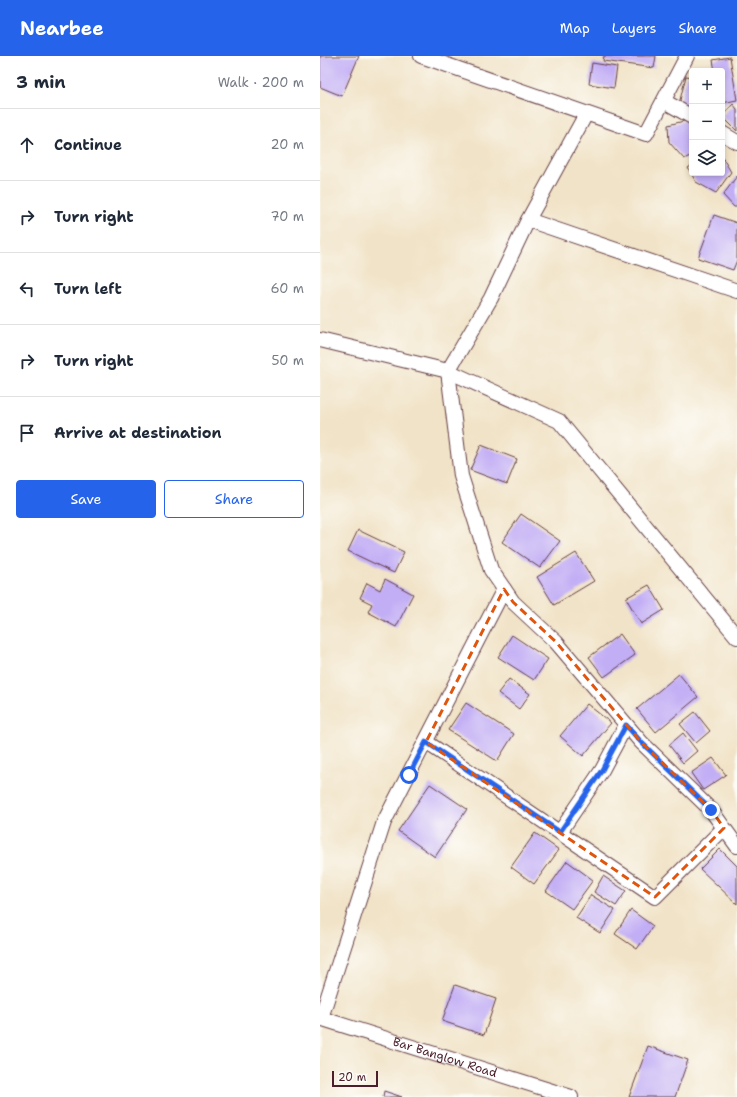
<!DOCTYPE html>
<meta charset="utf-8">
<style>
body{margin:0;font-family:"Shantell Sans",sans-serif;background:#f6f6f7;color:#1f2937}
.controls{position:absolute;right:12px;top:12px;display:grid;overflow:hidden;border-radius:4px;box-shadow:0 2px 6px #0003}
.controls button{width:36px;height:36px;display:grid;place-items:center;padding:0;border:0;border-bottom:1px solid #e0e1e3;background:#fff;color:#1f2937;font:20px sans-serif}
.scale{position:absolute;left:12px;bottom:10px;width:46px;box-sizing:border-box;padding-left:4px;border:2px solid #4a1f2b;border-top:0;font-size:11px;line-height:14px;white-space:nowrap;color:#4a1f2b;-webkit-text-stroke:3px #fdfcf7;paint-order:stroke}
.stop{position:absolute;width:12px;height:12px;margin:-9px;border:3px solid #2563eb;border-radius:50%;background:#fff}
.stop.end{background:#2563eb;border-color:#fff;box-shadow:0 1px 4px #0008}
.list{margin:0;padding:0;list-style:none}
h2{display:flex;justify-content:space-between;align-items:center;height:52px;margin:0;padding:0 16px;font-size:17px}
h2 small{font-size:13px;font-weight:400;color:#747a83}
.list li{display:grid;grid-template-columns:26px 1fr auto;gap:12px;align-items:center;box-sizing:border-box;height:72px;padding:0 16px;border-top:1px solid #e0e1e3}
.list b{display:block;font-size:15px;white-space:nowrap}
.list em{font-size:13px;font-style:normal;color:#747a83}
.actions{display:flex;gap:8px;padding:12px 16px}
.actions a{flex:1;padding:9px 0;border:1px solid #2563eb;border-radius:4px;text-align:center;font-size:14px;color:#2563eb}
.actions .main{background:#2563eb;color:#fff}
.icon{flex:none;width:22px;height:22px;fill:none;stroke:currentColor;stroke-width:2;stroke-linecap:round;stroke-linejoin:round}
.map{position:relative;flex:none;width:417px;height:1041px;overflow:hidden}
header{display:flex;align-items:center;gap:24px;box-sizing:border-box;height:56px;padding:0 20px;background:#2563eb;color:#fff}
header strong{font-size:19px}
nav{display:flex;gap:22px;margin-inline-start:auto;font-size:14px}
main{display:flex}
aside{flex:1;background:#fff}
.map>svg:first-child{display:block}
.building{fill:#c2aef5}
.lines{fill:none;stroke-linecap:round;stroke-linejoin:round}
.street-casing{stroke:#633c42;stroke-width:16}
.street{stroke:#fff;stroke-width:14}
.route{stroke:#2563eb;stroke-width:5}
.marked{fill:none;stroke:#e0560e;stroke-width:3;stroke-dasharray:8 5;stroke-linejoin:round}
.labels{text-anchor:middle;stroke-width:3;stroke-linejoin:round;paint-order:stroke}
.street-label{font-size:12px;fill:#4a1f2b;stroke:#fdfcf7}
</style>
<header>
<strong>Nearbee</strong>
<nav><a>Map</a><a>Layers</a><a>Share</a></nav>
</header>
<main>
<aside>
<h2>3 min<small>Walk · 200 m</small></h2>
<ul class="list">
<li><svg class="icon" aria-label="ahead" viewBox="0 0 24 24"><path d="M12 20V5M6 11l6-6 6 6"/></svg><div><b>Continue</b></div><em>20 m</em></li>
<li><svg class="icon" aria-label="right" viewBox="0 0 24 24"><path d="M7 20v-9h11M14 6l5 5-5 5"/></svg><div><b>Turn right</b></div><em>70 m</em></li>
<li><svg class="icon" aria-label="left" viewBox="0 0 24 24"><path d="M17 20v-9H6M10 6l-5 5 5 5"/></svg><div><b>Turn left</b></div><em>60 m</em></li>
<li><svg class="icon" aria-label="right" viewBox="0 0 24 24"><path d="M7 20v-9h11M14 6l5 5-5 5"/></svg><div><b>Turn right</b></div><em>50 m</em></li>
<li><svg class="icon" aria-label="arrive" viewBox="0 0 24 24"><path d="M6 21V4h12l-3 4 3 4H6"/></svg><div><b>Arrive at destination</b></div></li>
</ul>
<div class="actions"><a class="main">Save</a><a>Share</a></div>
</aside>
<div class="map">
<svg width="417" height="1041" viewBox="0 0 417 1041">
<rect width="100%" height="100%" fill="#fdfcf7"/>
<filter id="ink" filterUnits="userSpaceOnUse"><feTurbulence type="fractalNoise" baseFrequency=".025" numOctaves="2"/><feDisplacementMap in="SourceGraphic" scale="8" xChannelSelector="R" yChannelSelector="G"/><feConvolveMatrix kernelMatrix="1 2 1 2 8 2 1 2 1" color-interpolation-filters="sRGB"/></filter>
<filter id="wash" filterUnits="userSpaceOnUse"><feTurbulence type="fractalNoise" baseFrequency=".012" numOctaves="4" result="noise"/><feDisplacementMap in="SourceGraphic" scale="16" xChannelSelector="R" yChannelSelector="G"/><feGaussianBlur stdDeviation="0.9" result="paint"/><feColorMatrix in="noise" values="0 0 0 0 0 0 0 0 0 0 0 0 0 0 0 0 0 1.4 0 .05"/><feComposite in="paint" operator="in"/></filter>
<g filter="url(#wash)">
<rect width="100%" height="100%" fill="#f1e3c7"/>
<g id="blocks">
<path class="building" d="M0 0H39L22 40 0 31Z
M284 0H336L334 12 283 5Z
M410 1 417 44 402 47V15H395L393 4Z
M272 7 297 11 294 32 269 28Z
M366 20 372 21V55L358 52Z
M413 48 417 53V75L402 60Z
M372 63V99L364 103 349 86 348 69Z
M402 101 411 116 396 137 376 126 368 112 372 109V117H402Z
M417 120V151H414L403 139Z
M394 159 417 167V204L413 214 378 202Z
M161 389 197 403 187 428 150 414Z
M201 458 240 485 220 512 182 486Z
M38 474 84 496 74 517 28 495Z
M256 497 274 525 234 549 217 521Z
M65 523 93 538 76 571 48 556 52 548 40 542 47 527 60 534Z
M329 529 344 554 321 568 306 542Z
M300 578 315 599 284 621 269 601Z
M192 579 228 603 214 624 178 601Z
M359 618 378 641 336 676 317 653Z
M189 623 210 638 199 653 178 637Z
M146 647 194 678 177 705 128 674Z
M267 648 291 667 263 700 240 680Z
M375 656 390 675 376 687 360 668Z
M363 677 377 695 363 707 349 689Z
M393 702 406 719 383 734 371 717Z
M110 728 147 753 115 801 78 775Z
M215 777 239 794 214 828 191 811Z
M400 793 417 810V848L380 813Z
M247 805 273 824 252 853 226 835Z
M283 820 306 835 296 850 274 836Z
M271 839 295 854 280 877 256 862Z
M311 854 333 870 317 893 295 878Z
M135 929 176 943 164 979 122 965Z
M328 990 368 1004 355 1041H309Z
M64 1035 82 1041H63Z"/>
</g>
</g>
<g filter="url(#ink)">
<use href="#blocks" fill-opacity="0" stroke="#633c42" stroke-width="1"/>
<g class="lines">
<g class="street-casing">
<g id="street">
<path d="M101 0 326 78 367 0"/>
<path d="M344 45 372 61"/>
<path d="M266 58 208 164 171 242 128 315 141 420 171 514 193 546 236 586 321 686 391 754 417 790"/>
<path d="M402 77 417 86"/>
<path d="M208 164 417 235"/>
<path d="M0 284 128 315 239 365 417 581"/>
<path d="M106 686 335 841 404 772"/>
<path d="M240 776 282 714 306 669"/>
<path id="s1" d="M0 962 251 1041"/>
<path d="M1 962 64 766 184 533"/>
</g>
</g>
<use href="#street" class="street"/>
</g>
</g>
<g class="lines" filter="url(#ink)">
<path class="route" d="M89 719 106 686 240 776 282 714 306 669 321 686 391 754"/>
</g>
<path class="marked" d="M184 533 193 546 236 586 321 686 391 754 404 772 335 841 106 686Z"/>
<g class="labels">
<g class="street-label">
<text dy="4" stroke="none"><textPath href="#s1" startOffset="131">Bar Banglow Road</textPath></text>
</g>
</g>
</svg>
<div class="controls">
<button>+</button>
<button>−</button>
<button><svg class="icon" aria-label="layers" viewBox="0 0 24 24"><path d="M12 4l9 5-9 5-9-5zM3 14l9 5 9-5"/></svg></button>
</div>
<div class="scale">20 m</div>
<div class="stop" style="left:89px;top:719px"></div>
<div class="stop end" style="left:391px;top:754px"></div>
</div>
</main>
